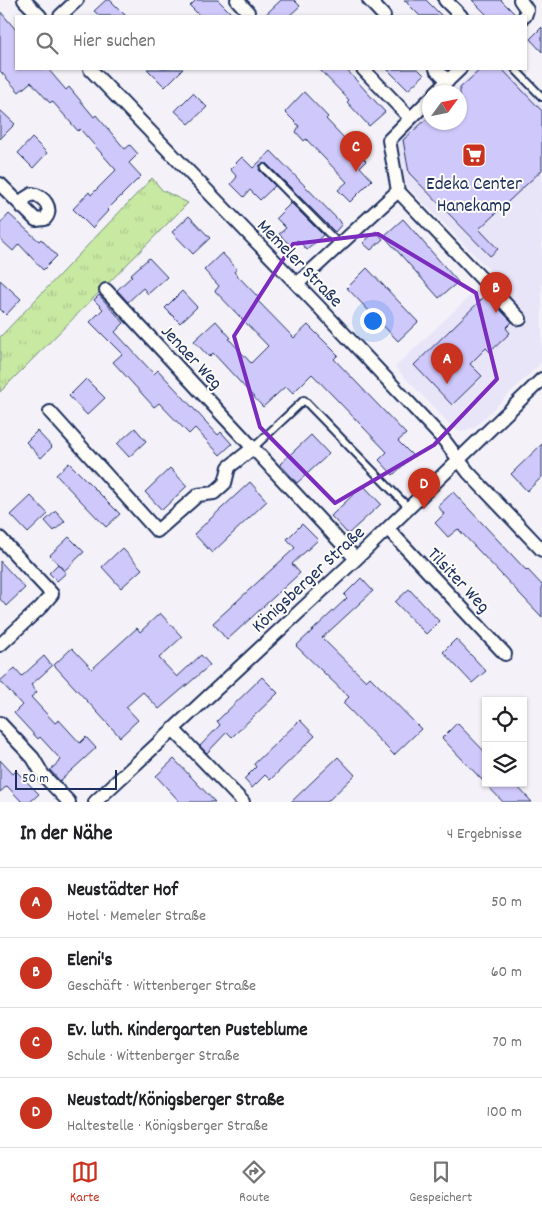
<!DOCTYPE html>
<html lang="de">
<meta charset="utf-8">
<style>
body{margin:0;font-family:Dekko,sans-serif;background:#f6f6f6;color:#202124}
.controls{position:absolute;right:15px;bottom:15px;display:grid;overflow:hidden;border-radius:0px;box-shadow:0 1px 4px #0004}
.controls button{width:45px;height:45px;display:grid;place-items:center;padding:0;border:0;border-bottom:1px solid #e0e0e0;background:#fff;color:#202124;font:25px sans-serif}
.compass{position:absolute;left:422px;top:85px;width:45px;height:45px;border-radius:50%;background:#fff;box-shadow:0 1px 4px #0004;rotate:57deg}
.scale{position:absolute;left:15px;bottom:12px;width:102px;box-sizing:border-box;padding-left:5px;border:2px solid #1b2f5e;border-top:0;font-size:14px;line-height:18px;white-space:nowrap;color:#1b2f5e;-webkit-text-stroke:4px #fdfcf7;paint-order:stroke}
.you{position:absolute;left:372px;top:320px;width:18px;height:18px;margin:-12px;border:4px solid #fff;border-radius:50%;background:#1a73e8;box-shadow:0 0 0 8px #1a73e833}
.badge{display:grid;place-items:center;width:32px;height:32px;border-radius:50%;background:#c8321e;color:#fff;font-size:16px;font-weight:700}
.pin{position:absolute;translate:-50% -41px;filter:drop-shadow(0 1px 2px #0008)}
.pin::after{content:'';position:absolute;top:26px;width:18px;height:15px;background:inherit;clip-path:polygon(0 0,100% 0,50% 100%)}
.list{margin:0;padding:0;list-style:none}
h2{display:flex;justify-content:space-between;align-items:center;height:65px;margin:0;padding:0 20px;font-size:21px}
h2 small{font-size:16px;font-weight:400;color:#757577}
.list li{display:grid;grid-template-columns:32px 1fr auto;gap:15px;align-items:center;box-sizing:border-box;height:70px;padding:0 20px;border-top:1px solid #e0e0e0}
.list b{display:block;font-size:19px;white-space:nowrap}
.list p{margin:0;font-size:16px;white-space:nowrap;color:#757577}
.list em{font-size:16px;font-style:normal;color:#757577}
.icon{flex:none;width:28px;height:28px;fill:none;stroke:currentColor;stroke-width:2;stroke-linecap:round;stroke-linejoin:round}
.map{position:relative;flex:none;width:542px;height:802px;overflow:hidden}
.search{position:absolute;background:#fff;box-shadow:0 1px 4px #0004;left:15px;right:15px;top:15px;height:55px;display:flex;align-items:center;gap:12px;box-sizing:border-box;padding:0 18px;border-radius:0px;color:#757577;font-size:19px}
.sheet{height:345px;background:#fff}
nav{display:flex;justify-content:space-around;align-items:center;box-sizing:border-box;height:70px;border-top:1px solid #e0e0e0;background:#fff;font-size:14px;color:#757577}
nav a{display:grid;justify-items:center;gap:2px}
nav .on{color:#c8321e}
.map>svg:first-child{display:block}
.built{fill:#e9e5f9}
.grass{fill:url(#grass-tufts);stroke:#728c80}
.building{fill:#cfc8fa;stroke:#1b2f5e}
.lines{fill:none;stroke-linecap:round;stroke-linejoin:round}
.service-casing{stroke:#1b2f5e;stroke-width:10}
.minor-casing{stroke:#1b2f5e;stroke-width:16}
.service{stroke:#fdfcf7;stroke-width:6}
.minor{stroke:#fdfcf7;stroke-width:12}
.marked{fill:none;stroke:#7b2cbf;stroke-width:4;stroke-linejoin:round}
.labels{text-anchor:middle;stroke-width:4;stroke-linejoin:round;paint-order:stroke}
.poi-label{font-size:19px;fill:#1b2f5e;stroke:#fdfcf7}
.street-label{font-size:19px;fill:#1b2f5e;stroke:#fdfcf7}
</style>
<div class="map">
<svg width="542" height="802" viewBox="0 0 542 802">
<defs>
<pattern id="grass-tufts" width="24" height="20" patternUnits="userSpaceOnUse" patternTransform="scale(1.25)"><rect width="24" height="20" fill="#c8e9a2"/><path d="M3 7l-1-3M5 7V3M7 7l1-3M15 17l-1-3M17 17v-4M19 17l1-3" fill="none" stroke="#abc88e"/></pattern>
</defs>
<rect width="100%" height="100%" fill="#f4f2f8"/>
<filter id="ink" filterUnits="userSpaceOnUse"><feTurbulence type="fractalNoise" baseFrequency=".02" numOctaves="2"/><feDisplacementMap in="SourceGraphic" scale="10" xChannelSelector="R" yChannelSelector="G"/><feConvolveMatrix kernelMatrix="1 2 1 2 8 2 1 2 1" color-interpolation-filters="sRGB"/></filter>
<g filter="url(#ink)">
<path class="built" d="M477 69H507L542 106V362L473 429 470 428 463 432 456 430 449 424 395 367 493 274 406 185 397 142 429 112 430 122H460V92H451Z"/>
<path class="grass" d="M152 178 162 190 188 203 0 392V337Z"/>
<path class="building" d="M106 0H110L126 16H100L94 11Z
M196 0H218L234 16H200L190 6Z
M281 0H294L300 6 289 16H264Z
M404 0H426L442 16H420Z
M472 0H501L517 16H488Z
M0 11 16 30V69H48L66 90 69 87 94 117 96 115 125 149 130 145 138 154 129 163 141 176 107 210 108 211 92 228 73 209 89 192 91 195 116 170 80 129 78 131 52 101 50 103 31 82 19 92 0 71Z
M542 27V52L530 39Z
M147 69H183L165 87Z
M319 69H346L385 112 369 126 347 102 349 100Z
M387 69H418L424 75 408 90Z
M481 69H502L542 111V170L479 229 498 249 490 256 409 173 403 140 430 116V122H460V88Z
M304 92 328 117 326 119 366 161 360 167 372 180 350 202 338 190 347 182 306 139 304 141 296 132 299 126 285 112Z
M193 93 207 107 189 124 175 111Z
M0 110 15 124 0 139Z
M32 138 47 153 33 168 18 153Z
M271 151 342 224 335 232 266 163 260 165 259 170 275 186 260 200 250 190 244 197 231 184 237 177 230 169 242 157 253 168Z
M291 203 323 235 307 250 298 240 291 246 279 234 286 228 276 218Z
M9 214 39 241 41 239 57 256 43 270 19 244 13 251 0 239V224Z
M189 216 210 238 193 254 172 232Z
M403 219 458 282 439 298 384 236Z
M376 231 383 239 371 250 363 243Z
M222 253 237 269 234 272 259 298 257 300 294 338 308 325 338 355 334 359 406 434 398 441 413 456 393 475 379 460 387 452 312 374 293 393 286 386 263 407 213 353 209 357 194 341 216 321 231 338 229 339 251 363 268 346 215 291 219 286 204 270Z
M149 258 167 277 148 294 143 288 128 302 117 290 132 276 130 275Z
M367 268 418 322 398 341 347 288Z
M0 280 21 299 6 315 0 309Z
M182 291 197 307 180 323 165 308Z
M99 295 124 323 115 332 154 374 158 370 218 435 221 432 232 444 220 455 195 428 189 434 159 403 154 407 113 362 122 354 90 322 103 309 94 300Z
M486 295 512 322 506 328 510 333 490 352 486 348 470 364 482 376 452 405 414 365Z
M86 379 105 398 87 415 69 396Z
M135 428 146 441 129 457 117 444Z
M37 431 52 447 41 458 26 442Z
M311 435 329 454 297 483 280 464Z
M542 444V477L527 491 511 474Z
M69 463 120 514 106 527 56 475Z
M170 468 187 486 162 510 145 492Z
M250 482 267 501 212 553 194 534Z
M363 485 381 504 348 534 331 516Z
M453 492 526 570 527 569 542 585V617L458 529 448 537 435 523 444 514 438 506Z
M31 496 48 514 28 533 11 515Z
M56 511 65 521 54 531 45 521Z
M302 524 318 540 292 564 300 573 227 640 213 623 295 548 287 539Z
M69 537 84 552 64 571 50 555Z
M122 548 142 569 121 588 102 567Z
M0 561 25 588 6 606 0 599Z
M58 564 66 573 57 581 49 573Z
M361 578 373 591 322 638 366 681 370 677 421 729 394 755 343 703 349 697 296 646 347 598 344 595Z
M409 589 439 621 426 634 395 602Z
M160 613 182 637 159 658 177 677 201 655 210 665 159 709 143 692 126 707 138 720 120 737 54 665 72 648 92 669 137 628 140 632Z
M456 639 486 671 472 683 443 652Z
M44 656 52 666 31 685 37 692 31 697 55 723 59 720 80 743 86 737 96 748 60 781 50 770 61 760 40 737 38 739 14 713 22 705 0 681 15 668 22 676Z
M262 677 278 693 232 737 227 732 207 753 200 746 220 725 217 721Z
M300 720 315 736 270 780 265 775 252 788 244 779 256 767 254 764Z
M457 723 486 753V783H514L532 802H503L442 738Z
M338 757 355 775 327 802H291Z
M174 759 215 802H180L156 776Z
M0 760 13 774 16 771 39 794 30 802H22L7 786 0 792Z"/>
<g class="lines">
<g class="service-casing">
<path id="service" d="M515 69 542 97
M264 168 340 245
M253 448 304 400 409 508"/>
</g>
<g class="minor-casing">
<path id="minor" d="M24 0 40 16
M237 0 248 12
M369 0 384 16
M445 0 461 16
M520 0 527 10 525 16
M60 16 77 0
M90 69 319 307 444 440 468 472 542 550
M363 69 410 118
M436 69 448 81
M436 92 460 69
M0 184 36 220 45 219C54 209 44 196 32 194L24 199 23 208
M398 191 520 319
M297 284 398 191 389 140 430 99
M106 290 253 448
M50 412 157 531 198 495 214 493 225 483 229 467 253 448 356 559
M388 529 505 654
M0 538 52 594 41 607 0 645
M0 723 33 758 43 775 69 802
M173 729 243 802
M95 802 356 559 542 379"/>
</g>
<use href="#service" class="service"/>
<use href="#minor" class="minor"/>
</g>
</g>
<path class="marked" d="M378 234 476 293 497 379 434 445 335 503 260 427 234 336 293 244Z"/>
<defs>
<g id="supermarket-square" transform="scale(1.25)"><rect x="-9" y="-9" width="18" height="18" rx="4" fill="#c8321e" stroke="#fdfcf7"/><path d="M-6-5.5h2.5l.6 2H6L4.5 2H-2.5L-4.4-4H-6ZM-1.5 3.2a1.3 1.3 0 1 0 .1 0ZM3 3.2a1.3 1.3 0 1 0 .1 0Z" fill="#fff"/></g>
</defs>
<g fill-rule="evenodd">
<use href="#supermarket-square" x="474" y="155"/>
</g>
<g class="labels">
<g class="poi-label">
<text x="474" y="189">Edeka Center<tspan x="474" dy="22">Hanekamp</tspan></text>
</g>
<g class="street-label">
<text transform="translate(301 262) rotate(46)" y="7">Memeler Straße</text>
<text transform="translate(193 356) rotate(47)" y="7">Jenaer Weg</text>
<text transform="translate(307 578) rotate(-43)" y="7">Königsberger Straße</text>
<text transform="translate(460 579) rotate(47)" y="7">Tilsiter Weg</text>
</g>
</g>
</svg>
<div class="controls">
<button><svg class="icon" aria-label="locate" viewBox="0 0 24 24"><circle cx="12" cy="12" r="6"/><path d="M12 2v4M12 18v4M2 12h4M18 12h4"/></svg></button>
<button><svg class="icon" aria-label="layers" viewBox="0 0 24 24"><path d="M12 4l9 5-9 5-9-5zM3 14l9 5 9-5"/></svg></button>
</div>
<svg class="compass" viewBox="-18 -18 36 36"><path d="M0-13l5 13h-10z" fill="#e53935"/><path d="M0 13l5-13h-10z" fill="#757577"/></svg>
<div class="scale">50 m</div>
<div class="you"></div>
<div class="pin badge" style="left:447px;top:384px">A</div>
<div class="pin badge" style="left:496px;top:313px">B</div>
<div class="pin badge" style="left:356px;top:172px">C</div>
<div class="pin badge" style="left:424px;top:509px">D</div>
<div class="search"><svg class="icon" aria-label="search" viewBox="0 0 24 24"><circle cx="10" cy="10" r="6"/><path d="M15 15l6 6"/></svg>Hier suchen</div>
</div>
<section class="sheet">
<h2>In der Nähe<small>4 Ergebnisse</small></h2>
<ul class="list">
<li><span class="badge">A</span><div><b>Neustädter Hof</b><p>Hotel · Memeler Straße</p></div><em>50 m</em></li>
<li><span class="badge">B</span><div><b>Eleni's</b><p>Geschäft · Wittenberger Straße</p></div><em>60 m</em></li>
<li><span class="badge">C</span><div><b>Ev. luth. Kindergarten Pusteblume</b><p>Schule · Wittenberger Straße</p></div><em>70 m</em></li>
<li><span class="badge">D</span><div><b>Neustadt/Königsberger Straße</b><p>Haltestelle · Königsberger Straße</p></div><em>100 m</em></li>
</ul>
</section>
<nav>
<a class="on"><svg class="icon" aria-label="map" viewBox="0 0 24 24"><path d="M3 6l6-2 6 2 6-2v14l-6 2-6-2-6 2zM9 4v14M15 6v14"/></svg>Karte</a>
<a><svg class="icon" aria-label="directions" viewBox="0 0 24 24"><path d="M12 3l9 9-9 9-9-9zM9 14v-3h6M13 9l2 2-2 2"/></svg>Route</a>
<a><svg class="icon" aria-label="saved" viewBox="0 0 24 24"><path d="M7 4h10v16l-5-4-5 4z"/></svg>Gespeichert</a>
</nav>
